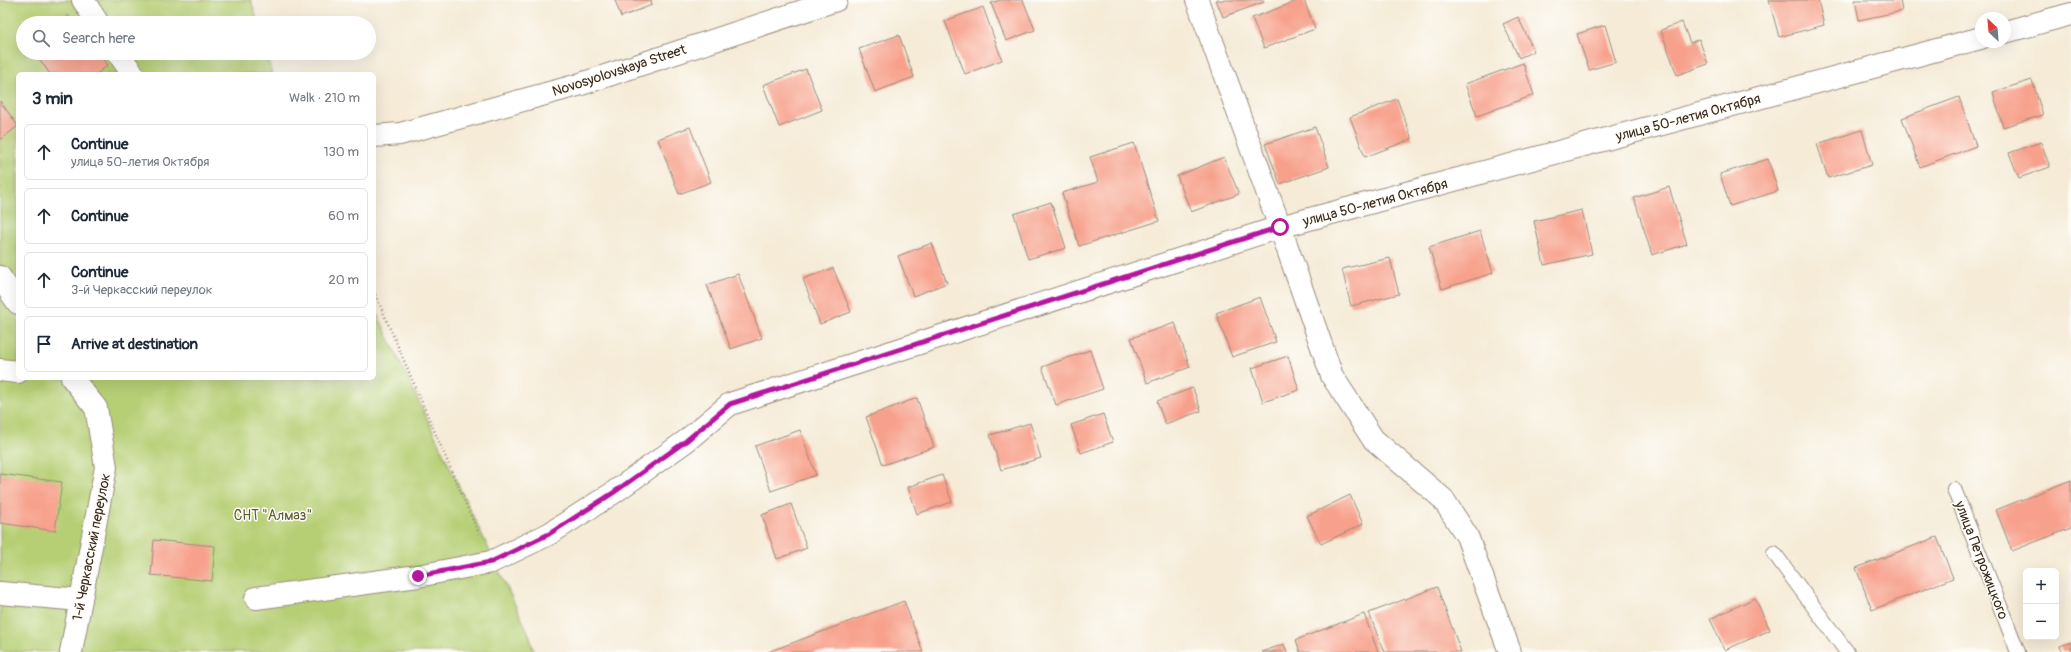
<!DOCTYPE html>
<meta charset="utf-8">
<style>
body{margin:0;font-family:Pangolin,sans-serif;background:#f2f2f3;color:#1f2937}
.controls{position:absolute;right:12px;bottom:12px;display:grid;overflow:hidden;border-radius:6px;box-shadow:0 4px 16px #0002}
.controls button{width:36px;height:36px;display:grid;place-items:center;padding:0;border:0;border-bottom:1px solid #e0e1e3;background:#fff;color:#1f2937;font:20px sans-serif}
.compass{position:absolute;left:1975px;top:12px;width:36px;height:36px;border-radius:50%;background:#fff;box-shadow:0 4px 16px #0002;rotate:334deg}
.stop{position:absolute;width:12px;height:12px;margin:-9px;border:3px solid #b5179e;border-radius:50%;background:#fff}
.stop.end{background:#b5179e;border-color:#fff;box-shadow:0 1px 4px #0008}
.list{margin:0;padding:0;list-style:none}
h2{display:flex;justify-content:space-between;align-items:center;height:52px;margin:0;padding:0 16px;font-size:17px}
h2 small{font-size:13px;font-weight:400;color:#747a83}
.list li{display:grid;grid-template-columns:26px 1fr auto;gap:12px;align-items:center;box-sizing:border-box;height:56px;margin:0 8px 8px;padding:0 8px;border:1px solid #e0e1e3;border-radius:6px}
.list b{display:block;font-size:15px;white-space:nowrap}
.list p{margin:0;font-size:13px;white-space:nowrap;color:#747a83}
.list em{font-size:13px;font-style:normal;color:#747a83}
.icon{flex:none;width:22px;height:22px;fill:none;stroke:currentColor;stroke-width:2;stroke-linecap:round;stroke-linejoin:round}
.map{position:relative;flex:none;width:2071px;height:652px;overflow:hidden}
.search{position:absolute;background:#fff;box-shadow:0 4px 16px #0002;left:16px;top:16px;width:360px;height:44px;display:flex;align-items:center;gap:10px;box-sizing:border-box;padding:0 14px;border-radius:22px;color:#747a83;font-size:15px}
.panel{position:absolute;background:#fff;box-shadow:0 4px 16px #0002;left:16px;top:72px;width:360px;height:308px;border-radius:6px}
.map>svg:first-child{display:block}
.green{fill:#b6cf75;stroke:#787c4a}
.building{fill:#f7a18c}
.lines{fill:none;stroke-linecap:round;stroke-linejoin:round}
.lane-casing{stroke:#988a7a;stroke-width:16}
.street-casing{stroke:#988a7a;stroke-width:24}
.path{stroke:#988a7a;stroke-width:2.5;stroke-dasharray:1 3;stroke-linecap:butt}
.lane{stroke:#fff;stroke-width:14}
.street{stroke:#fff;stroke-width:22}
.route{stroke:#b5179e;stroke-width:5}
.labels{text-anchor:middle;stroke-width:3;stroke-linejoin:round;paint-order:stroke}
.street-label{font-size:14px;fill:#3b2a1e;stroke:#fdfcf7}
.park-label{font-size:14px;fill:#605c38;stroke:#fdfcf7}
</style>
<div class="map">
<svg width="2071" height="652" viewBox="0 0 2071 652">
<rect width="100%" height="100%" fill="#fdfcf7"/>
<filter id="ink" filterUnits="userSpaceOnUse"><feTurbulence type="fractalNoise" baseFrequency=".025" numOctaves="2"/><feDisplacementMap in="SourceGraphic" scale="8" xChannelSelector="R" yChannelSelector="G"/><feConvolveMatrix kernelMatrix="1 2 1 2 8 2 1 2 1" color-interpolation-filters="sRGB"/></filter>
<filter id="wash" filterUnits="userSpaceOnUse"><feTurbulence type="fractalNoise" baseFrequency=".012" numOctaves="4" result="noise"/><feDisplacementMap in="SourceGraphic" scale="16" xChannelSelector="R" yChannelSelector="G"/><feGaussianBlur stdDeviation="0.9" result="paint"/><feColorMatrix in="noise" values="0 0 0 0 0 0 0 0 0 0 0 0 0 0 0 0 0 1.4 0 .05"/><feComposite in="paint" operator="in"/></filter>
<g filter="url(#wash)">
<rect width="100%" height="100%" fill="#f5ebd7"/>
<path class="green" d="M0 0H251L258 23H23V53H266L272 74H18V378H374V307L529 634 534 652H0Z"/>
<g id="blocks">
<path class="building" d="M615 0H651L652 5 621 17Z
M1000 0H1023L1035 30 1006 41 991 3Z
M1216 0H1263L1264 2 1223 17Z
M1300 0H1304L1315 29 1264 48 1252 18Z
M1769 0H1818L1824 25 1779 37Z
M1855 0H1900L1902 11 1859 20Z
M983 7 1002 60 965 74 945 21Z
M68 15 75 23H57Z
M1518 17 1534 51 1519 58 1503 24Z
M1682 22 1690 43 1699 39 1708 64 1677 75 1661 30Z
M1605 25 1616 62 1589 70 1577 34Z
M899 35 914 77 875 92 859 49Z
M35 53H99L108 65 97 74H50Z
M1523 63 1534 95 1477 116 1465 84Z
M806 69 822 110 779 127 763 85Z
M2032 80 2043 115 2003 127 1993 92Z
M1959 97 1976 146 1920 167 1902 118Z
M1397 99 1412 139 1365 157 1350 117Z
M0 101 18 126 0 140Z
M690 127 711 182 679 194 658 139Z
M1315 127 1329 167 1280 184 1265 144Z
M1862 130 1872 165 1828 178 1817 144Z
M2041 142 2050 167 2019 178 2009 153Z
M1134 143 1159 221 1079 246 1062 193 1098 182 1090 157Z
M1224 157 1239 194 1191 212 1177 176Z
M1768 159 1778 191 1730 206 1720 174Z
M1669 187 1687 244 1652 255 1634 198Z
M1051 202 1066 248 1028 259 1014 214Z
M1582 210 1592 254 1544 265 1534 221Z
M1480 231 1493 273 1442 289 1429 247Z
M932 243 947 283 913 296 898 256Z
M1390 258 1399 294 1351 306 1342 269Z
M833 268 851 312 820 324 803 279Z
M738 274 762 338 731 349 707 285Z
M1260 297 1276 342 1232 357 1216 313Z
M1175 323 1190 367 1147 383 1131 338Z
M1090 350 1103 389 1056 405 1042 367Z
M1288 356 1299 390 1263 402 1252 368Z
M1193 388 1201 411 1165 424 1157 401Z
M917 398 934 447 883 465 866 417Z
M1103 414 1113 442 1081 453 1071 425Z
M1030 423 1041 458 1001 470 990 435Z
M800 430 816 475 771 491 755 446Z
M0 474 62 482 55 531 0 523Z
M942 475 952 502 917 514 908 487Z
M2071 480V528L2012 551 1996 510Z
M1350 495 1363 524 1321 544 1307 516Z
M791 504 807 548 777 559 762 515Z
M1937 537 1953 578 1872 610 1856 568Z
M154 540 215 546 212 581 151 575Z
M1437 587 1461 652H1384L1369 613Z
M1755 598 1770 630 1725 650 1710 619Z
M904 601 923 652H768Z
M1364 614 1378 652H1300L1296 640Z
M2071 642V652H2062L2060 646Z
M1284 644 1287 652H1262Z"/>
</g>
</g>
<g filter="url(#ink)">
<use href="#blocks" fill-opacity="0" stroke="#988a7a" stroke-width="1"/>
<g class="lines">
<g class="lane-casing">
<path id="lane" d="M1954 489 2018 652
M1774 553 1847 652"/>
</g>
<g class="street-casing">
<path id="street" d="M83 0 98 23
M1197 0 1280 227 1332 376 1373 439 1443 499 1467 536 1510 652
M2005 32 2071 14
M118 53 133 74
M374 136 400 134 578 85 836 0
M0 277 18 303
M0 370 18 372
M0 593 81 600
M256 598 418 576 491 562 549 534 613 493 686 441 730 404 1280 227 1981 38
M71 652 106 467 96 408 72 378"/>
</g>
<path class="path" d="M374 291 480 537"/>
<use href="#lane" class="lane"/>
<use href="#street" class="street"/>
</g>
</g>
<g class="lines" filter="url(#ink)">
<path class="route" d="M418 576 491 562 549 534 613 493 686 441 730 404 1280 227"/>
</g>
<g class="labels">
<g class="street-label">
<text transform="translate(619 70) rotate(-18)" y="5">Novosyolovskaya Street</text>
<text transform="translate(1688 117) rotate(-15)" y="5">улица 50-летия Октября</text>
<text transform="translate(1375 202) rotate(-15)" y="5">улица 50-летия Октября</text>
<text transform="translate(91 547) rotate(-79)" y="5">1-й Черкасский переулок</text>
<text transform="translate(1982 560) rotate(69)" y="5">улица Петрожицкого</text>
</g>
<g class="park-label">
<text x="273" y="520">СНТ "Алмаз"</text>
</g>
</g>
</svg>
<div class="controls">
<button>+</button>
<button>−</button>
</div>
<svg class="compass" viewBox="-18 -18 36 36"><path d="M0-13l5 13h-10z" fill="#e53935"/><path d="M0 13l5-13h-10z" fill="#747a83"/></svg>
<div class="stop" style="left:1280px;top:227px"></div>
<div class="stop end" style="left:418px;top:576px"></div>
<div class="search"><svg class="icon" aria-label="search" viewBox="0 0 24 24"><circle cx="10" cy="10" r="6"/><path d="M15 15l6 6"/></svg>Search here</div>
<section class="panel">
<h2>3 min<small>Walk · 210 m</small></h2>
<ul class="list">
<li><svg class="icon" aria-label="ahead" viewBox="0 0 24 24"><path d="M12 20V5M6 11l6-6 6 6"/></svg><div><b>Continue</b><p>улица 50-летия Октября</p></div><em>130 m</em></li>
<li><svg class="icon" aria-label="ahead" viewBox="0 0 24 24"><path d="M12 20V5M6 11l6-6 6 6"/></svg><div><b>Continue</b></div><em>60 m</em></li>
<li><svg class="icon" aria-label="ahead" viewBox="0 0 24 24"><path d="M12 20V5M6 11l6-6 6 6"/></svg><div><b>Continue</b><p>3-й Черкасский переулок</p></div><em>20 m</em></li>
<li><svg class="icon" aria-label="arrive" viewBox="0 0 24 24"><path d="M6 21V4h12l-3 4 3 4H6"/></svg><div><b>Arrive at destination</b></div></li>
</ul>
</section>
</div>
